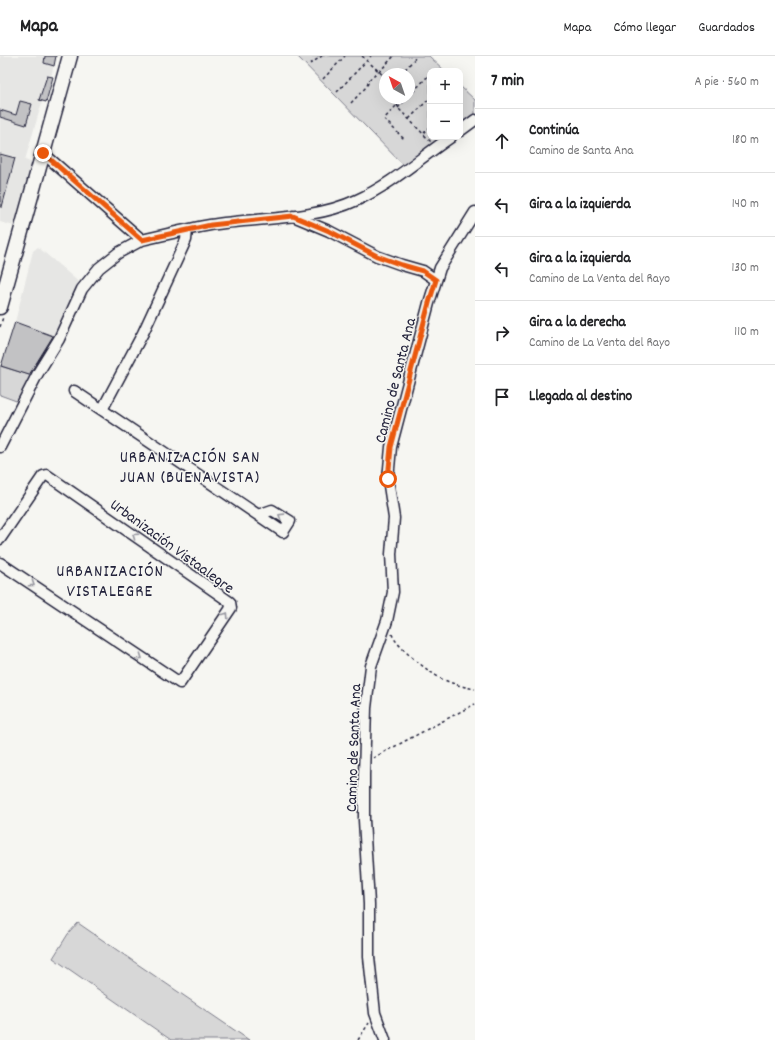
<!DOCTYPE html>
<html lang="es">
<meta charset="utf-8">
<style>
body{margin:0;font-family:Dekko,sans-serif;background:#f2f2f2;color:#202124}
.controls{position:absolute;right:12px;top:12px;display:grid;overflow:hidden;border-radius:8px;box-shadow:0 4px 16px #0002}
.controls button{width:36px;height:36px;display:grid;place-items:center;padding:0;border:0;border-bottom:1px solid #e0e0e0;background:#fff;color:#202124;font:20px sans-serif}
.compass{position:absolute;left:379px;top:12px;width:36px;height:36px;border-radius:50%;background:#fff;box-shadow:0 4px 16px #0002;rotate:320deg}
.stop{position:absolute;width:12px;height:12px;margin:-9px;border:3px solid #ea580c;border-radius:50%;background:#fff}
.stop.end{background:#ea580c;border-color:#fff;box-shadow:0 1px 4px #0008}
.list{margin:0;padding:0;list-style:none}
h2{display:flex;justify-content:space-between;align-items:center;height:52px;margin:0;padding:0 16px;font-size:17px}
h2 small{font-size:13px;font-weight:400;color:#757577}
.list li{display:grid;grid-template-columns:26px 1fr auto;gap:12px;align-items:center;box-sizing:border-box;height:64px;padding:0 16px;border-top:1px solid #e0e0e0}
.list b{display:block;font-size:15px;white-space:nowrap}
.list p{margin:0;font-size:13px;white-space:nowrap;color:#757577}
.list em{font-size:13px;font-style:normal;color:#757577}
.icon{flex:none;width:22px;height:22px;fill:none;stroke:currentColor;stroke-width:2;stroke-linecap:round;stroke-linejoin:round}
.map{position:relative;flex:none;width:475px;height:984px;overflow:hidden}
header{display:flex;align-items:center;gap:24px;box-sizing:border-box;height:56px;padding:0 20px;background:#fff;border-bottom:1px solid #e0e0e0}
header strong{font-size:19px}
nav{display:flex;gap:22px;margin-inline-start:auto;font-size:14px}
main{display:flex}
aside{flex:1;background:#fff}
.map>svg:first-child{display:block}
.built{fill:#e6e6e4}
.green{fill:#d7d7d7;stroke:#7c7c89;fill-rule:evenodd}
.building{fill:#c2c2c4;stroke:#22223b}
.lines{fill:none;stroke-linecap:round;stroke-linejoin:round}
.minor-casing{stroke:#22223b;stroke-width:13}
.highway-casing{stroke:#22223b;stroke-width:17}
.path{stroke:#22223b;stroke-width:1.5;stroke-dasharray:3 3;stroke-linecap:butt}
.minor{stroke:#f6f6f2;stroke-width:10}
.highway{stroke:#f6f6f2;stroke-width:14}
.oneway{stroke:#9797a0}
.route{stroke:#ea580c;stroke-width:5}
.labels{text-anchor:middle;stroke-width:3;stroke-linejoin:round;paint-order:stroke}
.street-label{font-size:16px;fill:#22223b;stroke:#f6f6f2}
.neighbourhood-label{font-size:17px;letter-spacing:1px;fill:#22223b;stroke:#f6f6f2}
</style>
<header>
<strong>Mapa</strong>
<nav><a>Mapa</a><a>Cómo llegar</a><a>Guardados</a></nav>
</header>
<main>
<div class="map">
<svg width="475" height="984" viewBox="0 0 475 984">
<rect width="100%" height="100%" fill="#f6f6f2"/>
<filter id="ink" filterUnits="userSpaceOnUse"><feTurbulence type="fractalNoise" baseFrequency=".025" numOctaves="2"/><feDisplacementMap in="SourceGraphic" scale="8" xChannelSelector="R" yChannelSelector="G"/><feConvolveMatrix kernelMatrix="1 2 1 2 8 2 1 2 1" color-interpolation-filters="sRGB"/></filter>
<g filter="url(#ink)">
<path class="built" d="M0 0H56L51 21H53L46 46H42L25 104 33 107 14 170 0 166Z
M38 191 81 228 69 247 55 281 15 266 33 195Z"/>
<path class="green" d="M297 0H429L445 15H430V81H445L405 111ZM385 18H409V42H385Z
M460 30 475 44V61L460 71Z
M0 310 33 320 19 346 0 339Z
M78 867 130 903 249 984H171L53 902 68 878Z"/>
<path class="building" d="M45 0H56L54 10 44 7Z
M47 20 53 21 46 46 39 44Z
M20 45 32 48 26 69 0 61V54L16 59Z
M0 98 15 102 2 151H0Z
M15 266 53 280 29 319 1 310Z"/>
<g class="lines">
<g class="minor-casing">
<path id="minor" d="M460 75 475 64
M43 97 142 184C165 179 187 173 210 169 259 161 312 165 357 144 392 128 420 102 451 81
M293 160 329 175 377 200 402 209 423 215 436 224
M74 335 258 459 283 476 290 465 272 454 258 459
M102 354 143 277 186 184 187 174
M0 391 38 317 59 283 82 233 99 212 118 197 142 184
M0 483 43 420 47 419 230 546 231 552 180 627 0 507
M385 984 375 957 369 901V848L364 764V719L366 652 371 610 387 565 393 536 391 498 394 462 388 423 391 391 429 247 440 212 475 156"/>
</g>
<g class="highway-casing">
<path id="highway" d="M0 251 70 0"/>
</g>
<path class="path" d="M362 0 385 21
M310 8 322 0
M379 16 394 0
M401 18 417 0
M323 23 345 0
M337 36 371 0
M409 40 430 18
M396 42 398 52 431 86
M351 47 367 30 369 24 378 15
M396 50 384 63 405 84
M398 52 407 42
M409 63 430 42
M424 77 430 71
M0 271 3 261
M392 578C396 591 428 615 440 622 450 627 463 631 475 633
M373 702 475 648
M358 984 369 967"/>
<use href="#minor" class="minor"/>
<use href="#highway" class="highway"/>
</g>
<defs><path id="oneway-chevron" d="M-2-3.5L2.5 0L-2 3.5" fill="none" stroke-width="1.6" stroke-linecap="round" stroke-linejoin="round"/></defs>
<g class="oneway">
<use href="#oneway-chevron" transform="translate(281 460) rotate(-148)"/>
<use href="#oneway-chevron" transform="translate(135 480) rotate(-145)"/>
<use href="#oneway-chevron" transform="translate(32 528) rotate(34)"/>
<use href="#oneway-chevron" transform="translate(226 559) rotate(-56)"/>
<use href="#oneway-chevron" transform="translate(140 601) rotate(34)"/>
</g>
</g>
<g class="lines" filter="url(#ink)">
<path class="route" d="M43 97 142 184 211 169 293 160 329 175 377 200 402 209 423 215 436 224 429 247 391 391 388 423"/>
</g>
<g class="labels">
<g class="street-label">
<text transform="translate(394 324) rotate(-76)" y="6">Camino de Santa Ana</text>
<text transform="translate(173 489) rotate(36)" y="6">Urbanización Vistaalegre</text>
<text transform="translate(352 692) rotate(-88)" y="6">Camino de Santa Ana</text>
</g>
<g class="neighbourhood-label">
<text x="190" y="406">URBANIZACIÓN SAN<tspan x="190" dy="20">JUAN (BUENAVISTA)</tspan></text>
<text x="110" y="520">URBANIZACIÓN<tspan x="110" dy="20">VISTALEGRE</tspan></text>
</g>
</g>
</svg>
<div class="controls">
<button>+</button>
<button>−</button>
</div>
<svg class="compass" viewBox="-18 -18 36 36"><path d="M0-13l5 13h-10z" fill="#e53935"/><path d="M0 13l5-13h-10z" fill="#757577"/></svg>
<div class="stop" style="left:388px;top:423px"></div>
<div class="stop end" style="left:43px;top:97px"></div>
</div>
<aside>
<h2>7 min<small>A pie · 560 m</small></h2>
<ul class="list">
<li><svg class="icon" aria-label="ahead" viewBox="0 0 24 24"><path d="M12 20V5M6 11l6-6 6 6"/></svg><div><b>Continúa</b><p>Camino de Santa Ana</p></div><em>180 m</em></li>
<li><svg class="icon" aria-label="left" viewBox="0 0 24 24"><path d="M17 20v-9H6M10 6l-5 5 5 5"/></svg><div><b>Gira a la izquierda</b></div><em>140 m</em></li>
<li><svg class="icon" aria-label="left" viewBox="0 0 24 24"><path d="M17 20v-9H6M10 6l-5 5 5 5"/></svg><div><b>Gira a la izquierda</b><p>Camino de La Venta del Rayo</p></div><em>130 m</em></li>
<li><svg class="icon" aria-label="right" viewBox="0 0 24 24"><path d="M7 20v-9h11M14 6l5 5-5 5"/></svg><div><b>Gira a la derecha</b><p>Camino de La Venta del Rayo</p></div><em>110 m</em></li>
<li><svg class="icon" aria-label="arrive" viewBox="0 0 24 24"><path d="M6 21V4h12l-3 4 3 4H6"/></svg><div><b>Llegada al destino</b></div></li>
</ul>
</aside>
</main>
